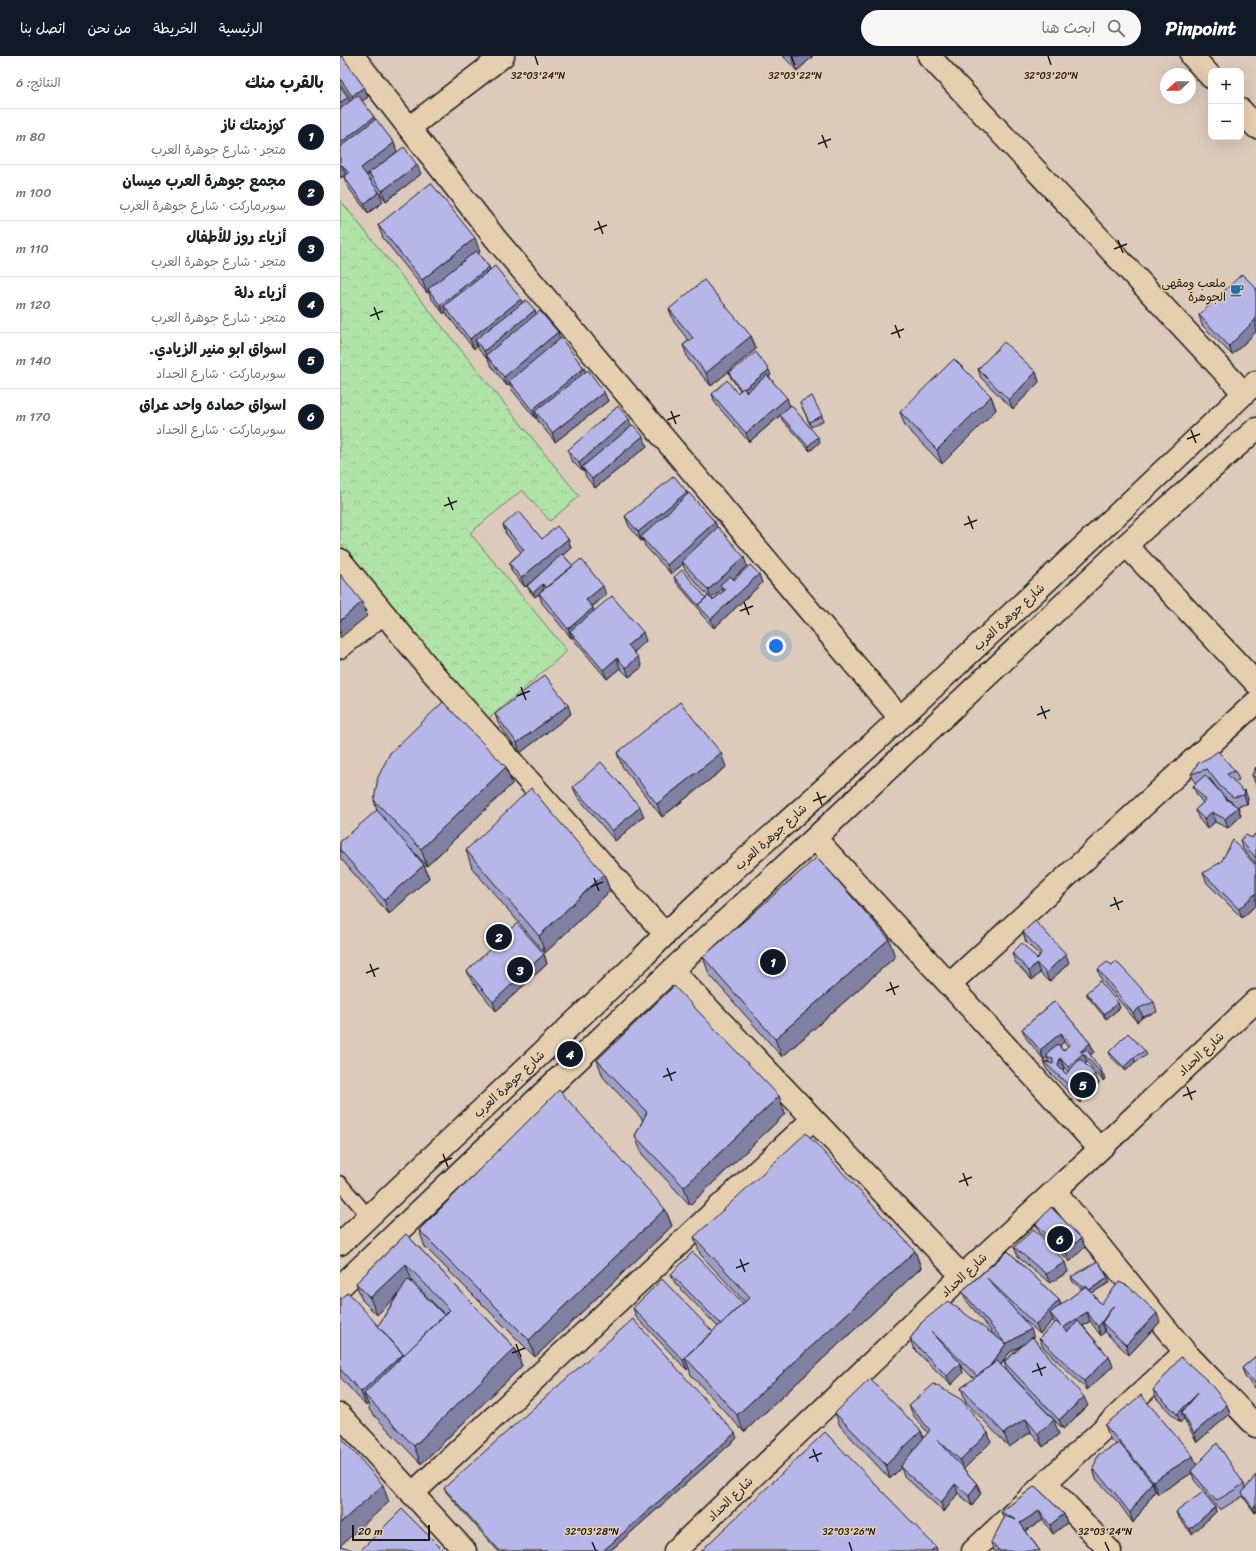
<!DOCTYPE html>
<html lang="ar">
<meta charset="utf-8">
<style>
body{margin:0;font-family:Sriracha,"Playpen Sans Arabic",sans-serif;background:#f6f6f6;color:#202124;direction:rtl}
.controls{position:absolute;right:12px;top:12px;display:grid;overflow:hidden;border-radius:8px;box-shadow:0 4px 16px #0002}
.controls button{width:36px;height:36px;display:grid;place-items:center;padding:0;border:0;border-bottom:1px solid #e0e0e0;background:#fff;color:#202124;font:20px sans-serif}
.compass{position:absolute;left:820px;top:12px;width:36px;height:36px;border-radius:50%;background:#fff;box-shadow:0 4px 16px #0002;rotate:249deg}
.scale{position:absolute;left:12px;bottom:10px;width:78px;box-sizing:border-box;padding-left:4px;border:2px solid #1c1c1c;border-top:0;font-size:11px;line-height:14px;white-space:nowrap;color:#1c1c1c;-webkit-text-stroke:3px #e6cfaf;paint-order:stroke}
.you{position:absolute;left:436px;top:590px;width:14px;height:14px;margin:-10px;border:3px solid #fff;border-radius:50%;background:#1a73e8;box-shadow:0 0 0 6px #1a73e833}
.badge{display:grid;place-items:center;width:26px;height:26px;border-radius:50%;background:#111827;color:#fff;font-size:13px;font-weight:700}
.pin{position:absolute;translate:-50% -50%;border:2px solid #fff;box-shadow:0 1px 4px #0006}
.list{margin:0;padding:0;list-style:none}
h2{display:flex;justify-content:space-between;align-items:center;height:52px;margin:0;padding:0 16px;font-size:17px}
h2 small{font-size:13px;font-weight:400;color:#757577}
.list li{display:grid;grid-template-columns:26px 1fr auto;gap:12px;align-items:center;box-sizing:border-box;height:56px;padding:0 16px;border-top:1px solid #e0e0e0}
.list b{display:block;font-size:15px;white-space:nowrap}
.list p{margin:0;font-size:13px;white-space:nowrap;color:#757577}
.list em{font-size:13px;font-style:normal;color:#757577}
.icon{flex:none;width:22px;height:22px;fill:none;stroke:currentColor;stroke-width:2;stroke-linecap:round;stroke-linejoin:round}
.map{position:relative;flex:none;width:916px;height:1495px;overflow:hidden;direction:ltr}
header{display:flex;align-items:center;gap:24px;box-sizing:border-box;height:56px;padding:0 20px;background:#111827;color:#fff}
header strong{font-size:19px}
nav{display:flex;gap:22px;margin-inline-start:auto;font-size:14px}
.search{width:280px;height:36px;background:#f6f6f6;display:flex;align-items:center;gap:10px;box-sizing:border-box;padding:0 14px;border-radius:22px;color:#757577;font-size:15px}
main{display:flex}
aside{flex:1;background:#fff}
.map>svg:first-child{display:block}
.park{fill:url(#park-crowns);stroke:#668061}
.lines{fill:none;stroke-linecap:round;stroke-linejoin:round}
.service-casing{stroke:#1c1c1c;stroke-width:16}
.minor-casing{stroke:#1c1c1c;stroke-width:25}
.service{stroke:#e6cfaf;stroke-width:13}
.minor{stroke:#e6cfaf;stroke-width:22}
.wall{fill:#9d9dc8;stroke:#1c1c1c;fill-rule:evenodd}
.shaded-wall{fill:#7f80a2;stroke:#1c1c1c}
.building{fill:#b6b7e8;stroke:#1c1c1c}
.ticks{fill:none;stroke:#1c1c1c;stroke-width:1.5}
.labels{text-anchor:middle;stroke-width:3;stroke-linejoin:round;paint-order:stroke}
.poi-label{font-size:12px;fill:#1c1c1c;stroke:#e6cfaf;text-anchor:end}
.street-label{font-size:12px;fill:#1c1c1c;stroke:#e6cfaf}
.ticks-label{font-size:10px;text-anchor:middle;fill:#1c1c1c;stroke:#e6cfaf;stroke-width:3;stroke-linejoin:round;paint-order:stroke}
</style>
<header>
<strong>Pinpoint</strong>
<div class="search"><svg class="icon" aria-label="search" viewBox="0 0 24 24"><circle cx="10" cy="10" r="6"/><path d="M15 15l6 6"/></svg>ابحث هنا</div>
<nav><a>الرئيسية</a><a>الخريطة</a><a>من نحن</a><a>اتصل بنا</a></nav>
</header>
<main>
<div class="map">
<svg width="916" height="1495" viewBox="0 0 916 1495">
<defs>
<pattern id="park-crowns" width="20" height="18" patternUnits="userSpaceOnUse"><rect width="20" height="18" fill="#b0e4a6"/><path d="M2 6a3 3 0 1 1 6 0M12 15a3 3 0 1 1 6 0" fill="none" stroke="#97c38e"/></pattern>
</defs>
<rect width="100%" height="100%" fill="#dccaba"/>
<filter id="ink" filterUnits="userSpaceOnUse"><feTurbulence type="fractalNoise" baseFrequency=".025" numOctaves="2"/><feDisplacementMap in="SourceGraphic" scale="8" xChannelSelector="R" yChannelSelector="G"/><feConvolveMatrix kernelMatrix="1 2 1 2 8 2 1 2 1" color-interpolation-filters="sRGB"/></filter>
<g filter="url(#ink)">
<path class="park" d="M0 144 239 440 210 465 182 434 130 477 227 595 146 665 0 487Z"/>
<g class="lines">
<g class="service-casing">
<path id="service" d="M0 1127 29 1161"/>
</g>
<g class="minor-casing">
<path id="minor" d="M13 0 155 182 560 662
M589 0 904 337
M852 0 871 21
M901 54 916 71
M69 72 163 0
M786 489 916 627
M0 504 92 616 325 878
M0 591 43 557
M475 782 760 1093
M332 914 622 1220
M610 928 916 646
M715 1135 845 1296 916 1370
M0 1188 302 902C364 837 434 779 500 718 640 588 779 458 916 326
M0 1231 332 914 475 782 786 489 916 373
M0 1359 125 1495
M706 1427 770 1495
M72 1438 473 1063
M335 1495 622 1220 760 1093 916 945
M633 1495 845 1296"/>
</g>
<use href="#service" class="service"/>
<use href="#minor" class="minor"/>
</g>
<path class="wall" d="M0 0 24 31 28 41 22 45 34 61 35 64 54 87 57 96 81 118 46 145 32 127 29 118 27 120 43 146 28 157 7 130 4 121 7 119 6 118 1 122 0 121V30L8 41 10 45 12 44 0 27V28Z
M443 0H473L457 15Z
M38 169 140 196 138 197 149 211 150 214 181 243 182 247 195 254 196 258 220 283 244 312 245 316 268 345 215 386 198 365 197 362 196 363 172 334 170 328 167 330 150 308 148 304 139 294 137 290 134 293 108 260 106 256 104 258 91 242 89 236 87 237 43 182Z
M916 232V276L892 299 862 269 859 259Z
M329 253 411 280 416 293 371 330 348 303 343 289 349 285 334 266Z
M638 313 696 316 699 326 673 353 641 322Z
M389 317 431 319 429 320 450 350 480 386 470 395 442 364 441 359 409 386 375 347 372 338 397 337 400 334 391 322Z
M651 340 656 354 602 408 565 370 560 356Z
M460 346 482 360 483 365 471 371Z
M292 370 307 390 255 432 246 421 244 415 243 416 231 404 228 394Z
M347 436 348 438 375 466 377 472 407 510 393 523 394 524 422 527 374 572 361 558 359 553 336 526 334 521 366 542 368 540 345 514 343 508 331 518 305 490 303 484 301 485 289 470 285 460ZM382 533 383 535 373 544 371 543Z
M163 469 202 483H228L231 492 223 499 233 510 266 539 252 551 254 555 306 585 294 596 302 611 289 621 280 612 267 623 234 584 233 581 231 582 202 547 199 538 195 541 189 534 187 530 199 519 185 531 172 516 169 507 181 496 166 478Z
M155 658H231L180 697 158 667Z
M277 697 386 711 322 761 282 710Z
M870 701 895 715 899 724 894 726 908 743 907 748 898 750 901 760 888 772 875 766 867 773 859 763 855 754 863 747 857 739 853 730 857 727H855L851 718ZM869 723H870L883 740 893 747 886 743Z
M166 711 172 728 87 810 71 793 84 809 89 822 49 858 1 803 0 800V786L37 755 34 744Z
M916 711V729L912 719Z
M233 731 304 760 275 785 237 740Z
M916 777V808L903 793 900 784 912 782Z
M126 794 264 818 270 835 205 897 132 812Z
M916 810V849L902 862 867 827 863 817Z
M683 876 729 907 709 926 700 917 692 924 675 906 672 897 697 903 700 900 686 886Z
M204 898 207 908 156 955 131 924 127 915Z
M363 901H555L442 1001 369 918Z
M758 913 814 946 817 956 803 961 797 966 761 923Z
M746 937 778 947 780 952 766 963 748 941Z
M715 945 750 987 754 996 750 999 765 1023 763 1025 747 1006 745 1008 759 1027 740 1047 707 1014 703 1005 709 1006 707 1002 708 1000 704 1004 686 982 682 973ZM724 986 728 991 723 995 720 990ZM724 1011 728 1016 726 1018 723 1014Z
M805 995 807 999 795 1006 786 1015 771 1001 769 996Z
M257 1004 439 1040 445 1058 350 1149 302 1098 295 1080 303 1064 263 1021Z
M325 1153 332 1170 195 1301 85 1191 79 1174Z
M696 1168 745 1191 730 1206 700 1177Z
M66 1178 175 1292 182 1310 81 1408 30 1355 28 1348 26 1350 0 1321V1243L38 1270 57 1239 37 1259 22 1244 16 1227ZM72 1225 105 1259H104L71 1226Z
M354 1181 575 1195 581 1212 404 1376 351 1319 349 1312 347 1314 296 1261 293 1252 373 1276 378 1271 335 1227 331 1218 403 1247 405 1246 360 1198Z
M674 1191 728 1216 710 1227 678 1201Z
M668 1195 719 1244 721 1249 742 1233 733 1226 731 1221 770 1226 752 1237 761 1248 820 1266 789 1299 766 1277 765 1275 761 1280 750 1265 743 1270 769 1301 773 1310 747 1334 703 1291 699 1282 715 1268 713 1264 700 1278 677 1257 694 1282H693L748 1350 723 1373 667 1315 664 1306 682 1289 669 1297 661 1309 719 1378 703 1391 691 1376 669 1391 626 1346 621 1332 634 1323 621 1310 623 1317 611 1329 574 1293 570 1283 582 1266 655 1280 626 1244 622 1235Z
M916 1300V1333L905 1321 902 1312Z
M813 1334 887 1349 890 1358 857 1386 844 1363 840 1367 817 1343Z
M569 1349 648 1377 651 1386 624 1413 637 1428 641 1437 632 1450 618 1437 604 1456 564 1420 561 1412 550 1423 500 1370 495 1357 581 1375 584 1382 588 1377 573 1359Z
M765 1369 853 1400 856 1409 904 1428 905 1433 916 1419 915 1457 904 1442 903 1440 880 1454 854 1424 852 1417 818 1438 815 1434V1435L793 1467 778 1446 756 1423 753 1413 776 1389 770 1383Z
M397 1382 270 1495H158L106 1436 104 1432Z
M695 1430 724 1458 727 1467 713 1478 703 1464 686 1475 700 1495H654L651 1487 664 1463 661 1456Z
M875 1451 876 1456 852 1478 838 1461 836 1456Z"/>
<path class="shaded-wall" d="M454 0H473L457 15 452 2Z
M24 31 28 41 16 49 12 40Z
M8 41 12 50 0 59V47Z
M34 61 38 71 0 99V87Z
M54 87 57 96 24 121 21 112Z
M2 109 6 118 1 122 0 120V110Z
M77 109 81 118 46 145 42 135Z
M39 136 43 146 28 157 24 148Z
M135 182 140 196 90 235 88 233 89 236 87 237 82 224Z
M149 211 152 220 104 250 106 256 104 258 100 249Z
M181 243 184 252 135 284 137 290 134 293 130 283Z
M195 254 198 264 146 299 148 304 144 295Z
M916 263V276L892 299 889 290Z
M218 276 221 286 169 325 170 328 167 330 164 321Z
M411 280 416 293 371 330 366 317Z
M244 312 247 321 195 355 197 362 196 363 192 354Z
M429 314 431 319 404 339 402 335Z
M696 316 699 326 673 353 669 344Z
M264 336 268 345 215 386 212 377Z
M651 340 656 354 602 408 597 394Z
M447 342 450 351 409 386 406 377Z
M289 363 292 372 242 411 244 415 243 416 239 407Z
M303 380 307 390 255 432 252 423Z
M478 381 480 386 470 395 468 390Z
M347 436 350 445 301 481 303 484 301 485 298 476Z
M375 466 378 475 342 505 343 508 331 518 327 509Z
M228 483 231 492 185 531 181 522Z
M404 501 407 510 383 532 380 529 382 533 371 543 368 534Z
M419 518 422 527 374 572 371 563Z
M203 528 204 533 195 541 193 537Z
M263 530 266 539 249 553 246 544Z
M22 546 27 560 0 582V565Z
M253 552 256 562 230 575 233 581 231 582 228 573Z
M303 576 306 585 291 599 288 589Z
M298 601 302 611 289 621 286 612Z
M277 602 280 612 267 623 263 614Z
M228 649 231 658 180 697 177 687Z
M381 697 386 711 322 761 317 748Z
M166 711 172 728 87 810 81 793Z
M905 734 908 743 907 748 904 739Z
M300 751 304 760 275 785 272 775Z
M898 751 901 760 888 772 885 763Z
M872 756 875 766 867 773 864 763Z
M84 809 89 822 49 858 44 844Z
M264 818 270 835 205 897 199 880Z
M916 837V849L902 862 899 853Z
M549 883 555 901 442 1001 435 983Z
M204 898 207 908 156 955 153 946Z
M726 898 729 907 709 926 706 917Z
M696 907 700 917 692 924 689 915Z
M778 947 780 952 766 963 764 958Z
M799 952 803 961 797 966 793 957Z
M721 977 724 986 704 1004 700 994Z
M750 987 754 996 747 1001 743 997 747 1006 732 1020 728 1011 740 996Z
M794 1001 795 1006 786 1015 784 1011Z
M720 1002 724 1011 722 1019 718 1010Z
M761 1014 765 1023 763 1025 760 1016Z
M755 1018 759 1027 740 1047 737 1037Z
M439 1040 445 1058 350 1149 344 1131Z
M325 1153 332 1170 195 1301 189 1284Z
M741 1182 745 1191 730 1206 726 1197Z
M575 1195 581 1212 404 1376 397 1359Z
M725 1206 728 1216 710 1227 706 1218Z
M66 1208 72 1225 37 1259 30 1242Z
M768 1222 770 1226 749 1239 748 1235Z
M719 1244 722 1253 710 1257 713 1264 700 1278 696 1269Z
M774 1249 762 1267 765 1275 761 1280 758 1271Z
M747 1256 750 1265 726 1281 723 1272Z
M817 1257 820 1266 789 1299 786 1289Z
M691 1273 694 1282 669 1297 644 1332 641 1323 666 1288Z
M175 1292 182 1310 81 1408 74 1390Z
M63 1298 65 1302 24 1338 28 1348 26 1350 21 1336Z
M769 1301 773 1310 747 1334 744 1325Z
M345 1302 349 1312 347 1314 343 1304Z
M620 1307 623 1317 611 1329 607 1320Z
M859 1336 842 1356 844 1363 840 1367 837 1358Z
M744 1341 748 1350 723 1373 719 1364Z
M887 1349 890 1358 857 1386 854 1377Z
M686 1363 691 1376 669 1391 664 1377Z
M714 1364 719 1378 703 1391 698 1378Z
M581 1375 586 1389 560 1411 561 1412 550 1423 546 1409Z
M395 1377 397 1382 270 1495H263Z
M648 1377 651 1386 623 1414 620 1404Z
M853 1400 858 1413 851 1415 852 1417 818 1438 813 1425Z
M812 1426 815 1435 793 1467 790 1457Z
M615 1428 618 1437 604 1456 601 1447Z
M637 1428 641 1437 632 1450 629 1440Z
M43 1429 49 1446 0 1490V1467Z
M916 1448V1455L915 1457 913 1452Z
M875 1451 876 1456 852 1478 850 1473Z
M699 1455 703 1464 684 1476 680 1467Z
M724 1458 727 1467 713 1478 710 1469Z
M596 1491 597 1495H591Z"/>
<path class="building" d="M0 0H2L24 31 12 40 0 22Z
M0 30 8 41 0 47Z
M18 39 34 61 0 87V53Z
M36 63 54 87 21 112 39 136 24 148 4 121 9 117 2 109 0 110V91Z
M64 91 77 109 42 135 29 117Z
M91 127 135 182 82 224 38 169Z
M136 195 149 211 100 249 88 233Z
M155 210 181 243 130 283 104 250Z
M902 218 916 232V263L889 290 859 259Z
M364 224 411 280 366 317 343 289 353 282 329 253Z
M186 244 195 254 144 295 135 284Z
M200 255 218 276 164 321 146 299Z
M221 282 244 312 192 354 169 325Z
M664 286 696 316 669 344 638 313Z
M416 296 429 314 404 333 403 332 401 334 389 317Z
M614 303 651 340 597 394 560 356Z
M248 314 264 336 212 377 195 355Z
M427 319 447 342 406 377 372 338 387 324 397 337 403 332 407 336Z
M472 340 482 360 469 366 460 346Z
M451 349 478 381 468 390 440 359Z
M278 350 289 363 239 407 228 394Z
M293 369 303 380 252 423 242 411Z
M334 420 347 436 298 476 285 460Z
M349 437 375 466 327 509 301 481Z
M179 455 202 483 217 470 228 483 181 522 169 507 184 494 163 469Z
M378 471 404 501 368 534 342 505Z
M222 498 233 510 206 532 203 528 193 537 187 530Z
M241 503 263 530 246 544 253 552 228 573 199 537Z
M410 509 419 518 371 563 358 549 368 540 373 544 385 534 380 529 390 520 394 524Z
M342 514 366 542 358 549 334 521Z
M0 518 22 546 0 565Z
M272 540 303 576 288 589 298 601 286 612 277 602 263 614 230 575Z
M205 619 228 649 177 687 155 658Z
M103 646 166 711 81 793 34 744 38 721 50 697Z
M340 646 381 697 317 748 277 697Z
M878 695 895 715 887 718 903 735 905 734 904 739 893 741 880 730 867 713 851 718 858 707 870 701Z
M261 706 300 751 272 775 233 731Z
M916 711V722L912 719Z
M865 719 886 743 898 751 885 763 872 756 864 763 855 754 866 744 853 730Z
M191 732 264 818 199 880 126 794Z
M37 754 84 809 44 844 0 794V786Z
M916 777V802L900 784 906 779 912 782Z
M893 784 916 810V837L899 853 863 817 881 806Z
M477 801 549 883 435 983 363 901Z
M695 865 726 898 706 917 696 907 689 915 672 897 682 887 697 903 699 901 701 896 683 876Z
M177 867 204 898 153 946 127 915Z
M776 905 814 946 799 952 793 957 758 913 767 906 772 909Z
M760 925 778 947 764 958 746 937Z
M334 930 439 1040 344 1131 295 1080 307 1056 257 1004Z
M715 945 750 987 740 996 747 994 761 1014 760 1016 743 997 728 1011 720 1002 718 1010 726 1018 740 1003 755 1018 737 1037 703 1005 713 1008V1003L707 1002 708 996 718 988 723 995 730 988 721 977 700 994 682 973Z
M788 977 805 995 794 1001 784 1011 769 996Z
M219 1034 325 1153 189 1284 79 1174Z
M466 1077 575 1195 397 1359 345 1301 410 1241 354 1181Z
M711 1151 741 1182 726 1197 696 1168Z
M694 1173 725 1206 706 1218 674 1191Z
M66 1178 175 1292 74 1390 24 1338 110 1254 66 1208 30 1242 16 1227Z
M668 1195 719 1244 696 1269 647 1222 691 1273 666 1288 649 1311 637 1320 591 1275 620 1307 607 1320 570 1283 582 1266 608 1245 666 1288 622 1235Z
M353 1196 403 1247 381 1268 331 1218Z
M758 1205 768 1222 749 1234 746 1230 744 1232 731 1221Z
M68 1223 104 1259 64 1299 38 1270Z
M322 1223 373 1276 345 1301 346 1302 343 1304 293 1252Z
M779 1226 788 1230 817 1257 786 1289 762 1267 774 1249 758 1271 747 1256 723 1272 728 1276 738 1265 769 1301 744 1325 699 1282 716 1266 721 1270 710 1257 746 1230 761 1248Z
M8 1236 63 1298 21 1336 0 1313V1243Z
M293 1263 395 1377 263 1495H160L104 1432Z
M692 1281 744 1341 719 1364 664 1306Z
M916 1300V1328L902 1312Z
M841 1301 869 1326 887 1349 854 1377 842 1356 859 1336 837 1358 813 1334Z
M657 1305 714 1364 698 1378 686 1363 664 1377 621 1332Z
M530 1323 581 1375 546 1409 495 1357Z
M594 1328 622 1344 648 1377 620 1404 597 1383 637 1428 629 1440 615 1428 601 1447 560 1411 590 1374 569 1349Z
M801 1339 853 1400 813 1425 765 1369Z
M485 1376 596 1491 591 1495H361Z
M0 1380 43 1429 0 1467Z
M779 1387 812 1426 790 1457 775 1437 753 1413 758 1399Z
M877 1387 904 1428 876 1445 851 1415Z
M916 1419V1448L913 1452 902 1437Z
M695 1430 724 1458 710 1469 699 1455 680 1467 700 1495H660L651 1487 665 1460 676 1464 661 1456Z
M863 1436 875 1451 850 1473 836 1456Z
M62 1453 104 1495H20Z
M1 1490 15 1495H0V1491Z"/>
</g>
<path class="ticks" d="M195 0 198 9M451 0 455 9M708 0 711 9M482 79 487 92M478 88 491 83M258 165 263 178M254 174 267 169M778 184 783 197M774 193 787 188M34 251 39 264M30 260 43 255M555 269 560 282M551 278 564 273M331 355 336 368M327 364 340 359M851 374 856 387M847 383 860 378M108 441 113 454M104 450 117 445M628 460 633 473M624 469 637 464M404 546 409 559M400 555 413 550M181 631 186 644M177 640 190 635M701 650 706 663M697 659 710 654M477 736 482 749M473 745 486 740M254 822 259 835M250 831 263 826M774 841 779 854M770 850 783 845M30 908 35 921M26 917 39 912M550 926 555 939M546 935 559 930M327 1012 332 1025M323 1021 336 1016M847 1031 852 1044M843 1040 856 1035M103 1098 108 1111M99 1107 112 1102M623 1117 628 1130M619 1126 632 1121M400 1203 405 1216M396 1212 409 1207M176 1288 181 1301M172 1297 185 1292M697 1307 702 1320M692 1316 706 1311M473 1393 478 1406M469 1402 482 1397M252 1486 256 1495M509 1486 512 1495M765 1486 769 1495"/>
<defs>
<g id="cafe-bare" transform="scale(1.08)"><path d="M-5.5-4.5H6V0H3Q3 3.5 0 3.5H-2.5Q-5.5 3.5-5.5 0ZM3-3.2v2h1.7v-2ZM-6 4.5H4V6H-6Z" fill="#1f6fb2" stroke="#e6cfaf" stroke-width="2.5" paint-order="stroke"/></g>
</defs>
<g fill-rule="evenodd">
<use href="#cafe-bare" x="897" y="234"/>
</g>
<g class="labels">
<g class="poi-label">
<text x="886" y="231">ملعب ومقهى<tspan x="886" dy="14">الجوهرة</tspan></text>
</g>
<g class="street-label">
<text transform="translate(669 561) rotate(-43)" y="4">شارع جوهرة العرب</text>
<text transform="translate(431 781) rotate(-42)" y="4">شارع جوهرة العرب</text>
<text transform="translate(861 998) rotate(-43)" y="4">شارع الحداد</text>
<text transform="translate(169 1028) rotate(-43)" y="4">شارع جوهرة العرب</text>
<text transform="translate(624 1219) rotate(-43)" y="4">شارع الحداد</text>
<text transform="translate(390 1443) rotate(-44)" y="4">شارع الحداد</text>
</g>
</g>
<g class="ticks-label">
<text x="198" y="23">32°03'24"N</text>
<text x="455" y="23">32°03'22"N</text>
<text x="711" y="23">32°03'20"N</text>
<text x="252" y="1479">32°03'28"N</text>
<text x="509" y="1479">32°03'26"N</text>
<text x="765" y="1479">32°03'24"N</text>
</g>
</svg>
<div class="controls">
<button>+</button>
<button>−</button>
</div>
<svg class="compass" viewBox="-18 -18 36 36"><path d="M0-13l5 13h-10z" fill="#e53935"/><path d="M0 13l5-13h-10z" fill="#757577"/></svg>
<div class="scale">20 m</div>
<div class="you"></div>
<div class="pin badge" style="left:433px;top:906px">1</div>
<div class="pin badge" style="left:159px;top:881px">2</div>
<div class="pin badge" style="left:180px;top:914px">3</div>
<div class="pin badge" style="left:230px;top:998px">4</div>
<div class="pin badge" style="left:743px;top:1029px">5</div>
<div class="pin badge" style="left:720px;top:1183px">6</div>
</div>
<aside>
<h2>بالقرب منك<small>النتائج: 6</small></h2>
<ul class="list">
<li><span class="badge">1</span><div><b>كوزمتك ناز</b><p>متجر · شارع جوهرة العرب</p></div><em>80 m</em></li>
<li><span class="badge">2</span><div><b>مجمع جوهرة العرب ميسان</b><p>سوبرماركت · شارع جوهرة العرب</p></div><em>100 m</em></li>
<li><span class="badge">3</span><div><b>أزياء روز للأطفال</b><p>متجر · شارع جوهرة العرب</p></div><em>110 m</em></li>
<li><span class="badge">4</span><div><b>أزياء دلة</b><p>متجر · شارع جوهرة العرب</p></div><em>120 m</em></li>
<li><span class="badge">5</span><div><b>اسواق ابو منير الزيادي.</b><p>سوبرماركت · شارع الحداد</p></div><em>140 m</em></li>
<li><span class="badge">6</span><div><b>اسواق حماده واحد عراق</b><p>سوبرماركت · شارع الحداد</p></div><em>170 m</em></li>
</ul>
</aside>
</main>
